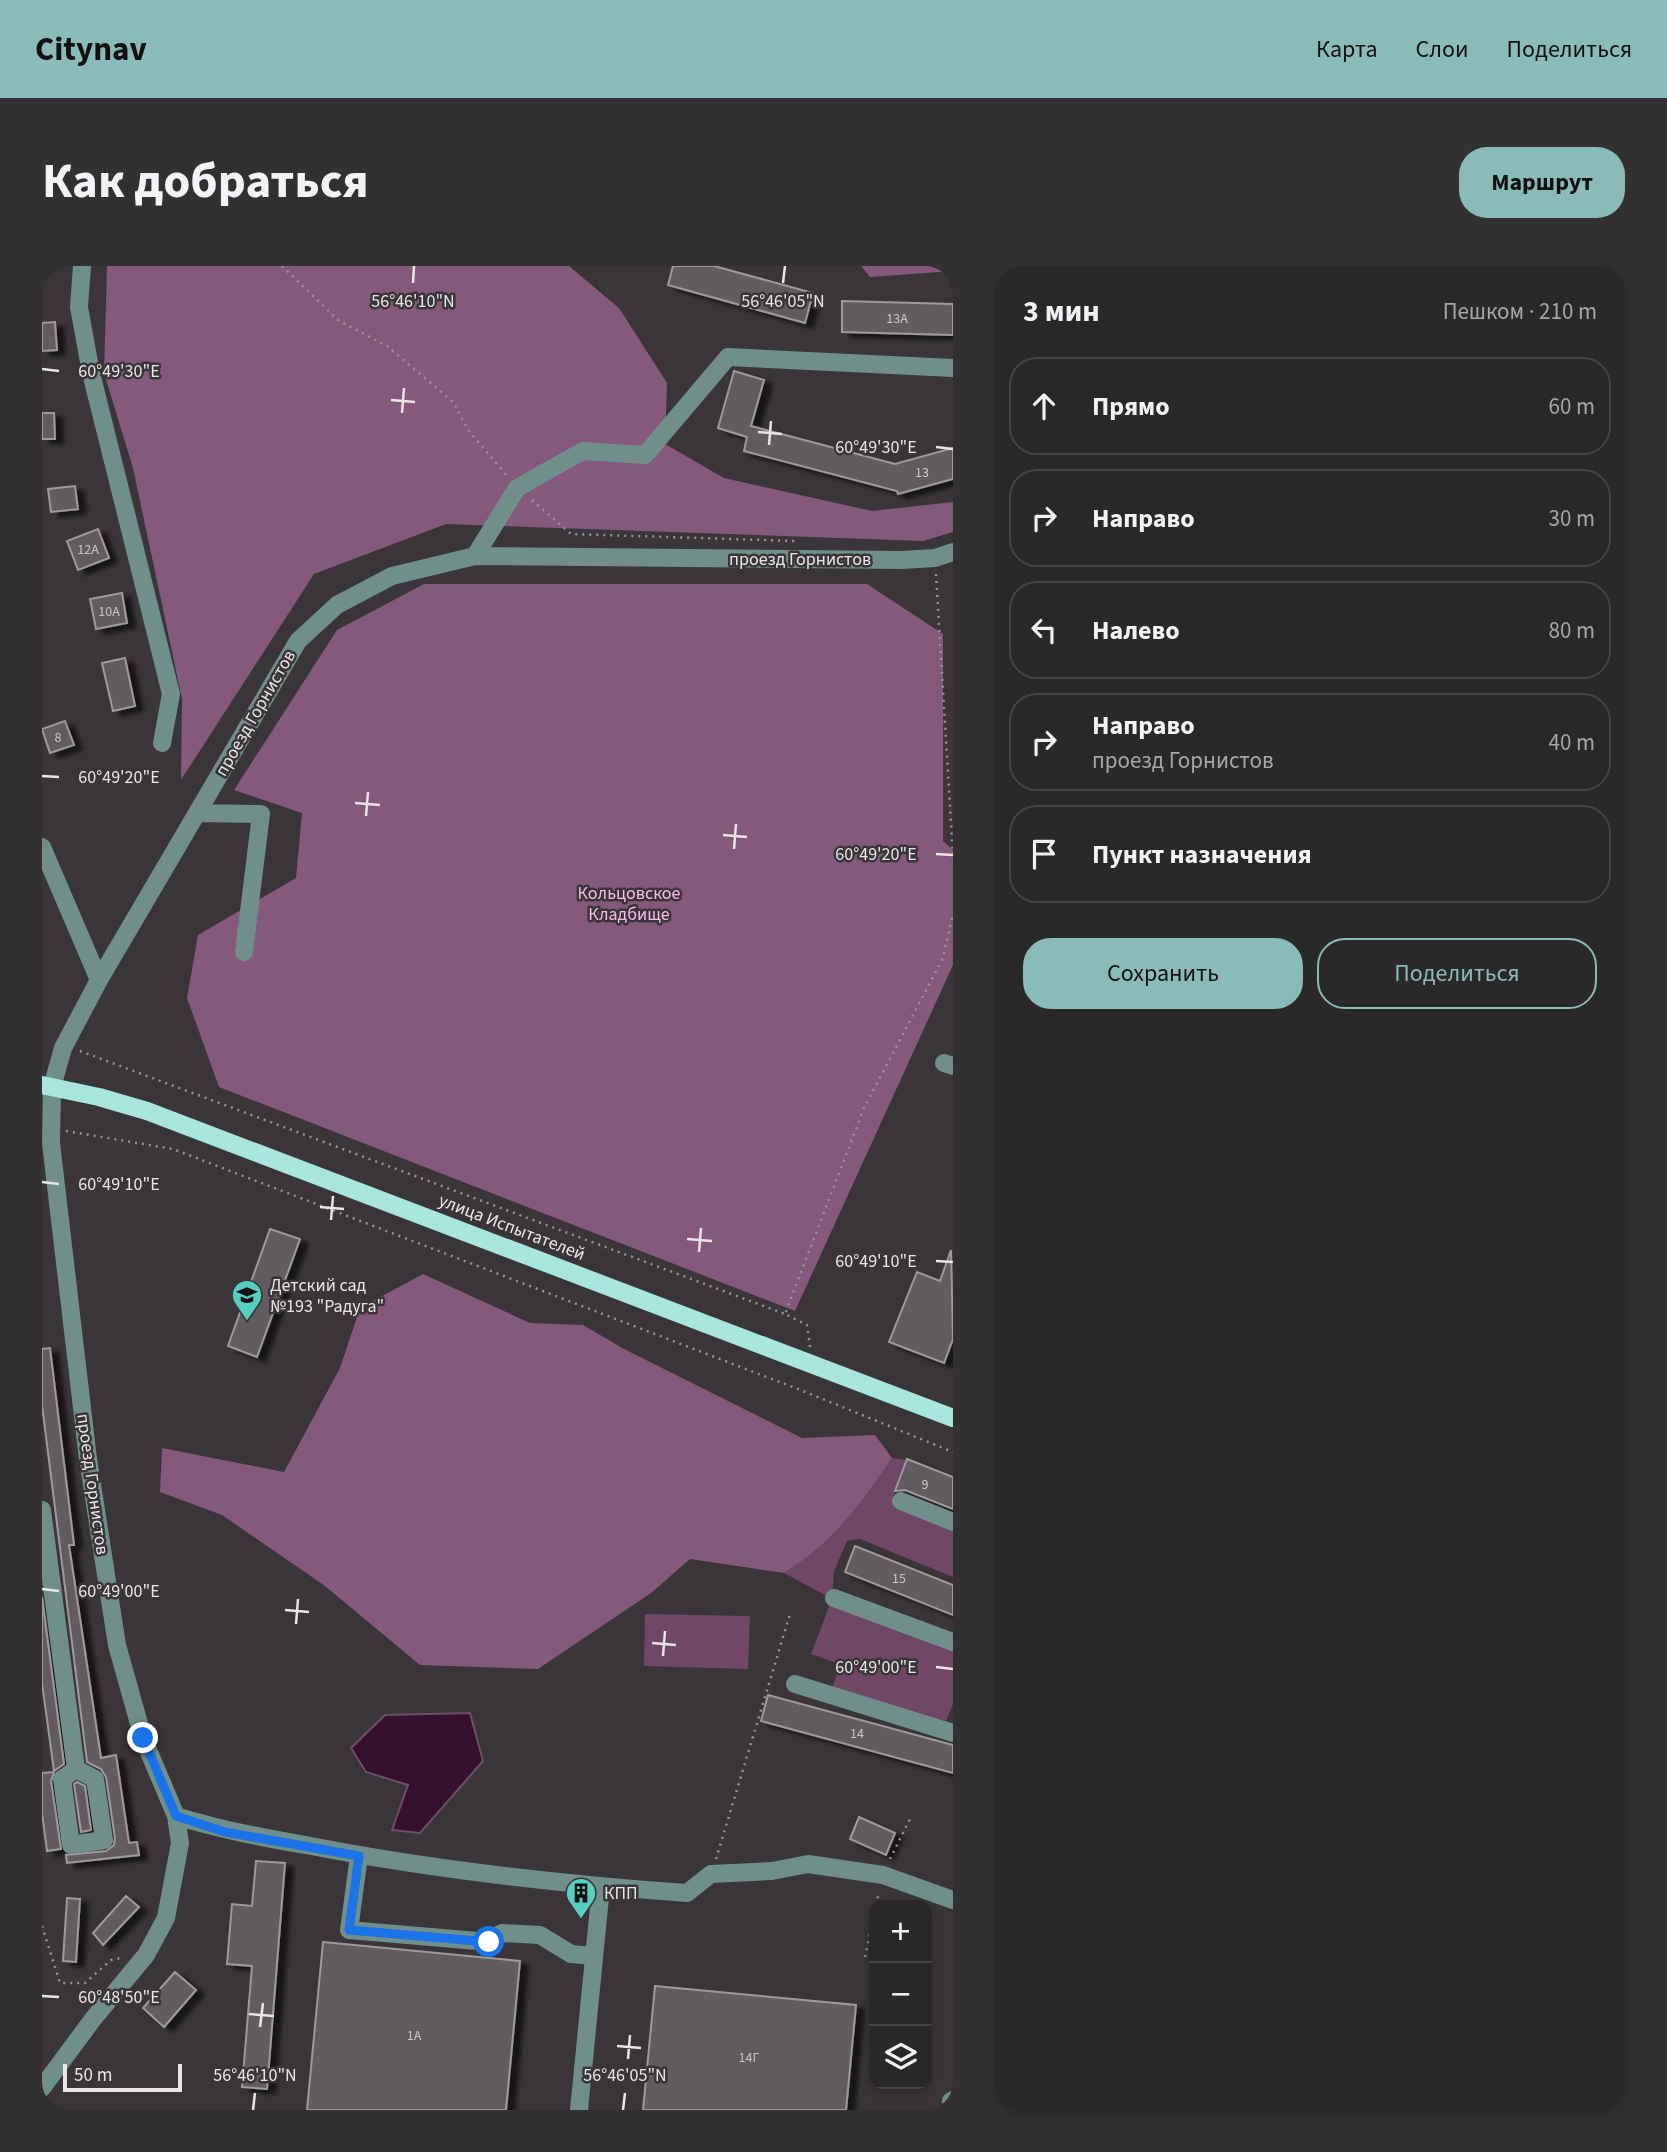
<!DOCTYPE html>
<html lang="ru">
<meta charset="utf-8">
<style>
body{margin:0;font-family:"Source Sans 3",sans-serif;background:#333032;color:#f1f3f6}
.controls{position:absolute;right:21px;bottom:21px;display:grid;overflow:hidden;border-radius:14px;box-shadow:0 4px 10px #0003}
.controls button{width:63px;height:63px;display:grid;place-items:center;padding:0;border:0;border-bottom:2px solid #474447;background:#2b282a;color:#f1f3f6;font:35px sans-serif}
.scale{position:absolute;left:21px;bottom:18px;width:119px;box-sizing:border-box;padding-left:7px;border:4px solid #e9e6e8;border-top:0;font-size:19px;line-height:24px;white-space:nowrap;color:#e9e6e8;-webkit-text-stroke:5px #393538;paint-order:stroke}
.stop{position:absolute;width:21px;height:21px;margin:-16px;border:5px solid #1a73e8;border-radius:50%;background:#fff}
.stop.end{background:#1a73e8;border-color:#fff;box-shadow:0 2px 7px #0008}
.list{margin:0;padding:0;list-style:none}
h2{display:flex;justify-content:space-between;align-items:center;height:91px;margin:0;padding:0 28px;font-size:30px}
h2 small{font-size:23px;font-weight:400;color:#a6a6a8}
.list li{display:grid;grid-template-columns:46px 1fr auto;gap:21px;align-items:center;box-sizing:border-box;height:98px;margin:0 14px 14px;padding:0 14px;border:2px solid #474447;border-radius:28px}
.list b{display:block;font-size:26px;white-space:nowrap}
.list p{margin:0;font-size:23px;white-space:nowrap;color:#a6a6a8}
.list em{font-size:23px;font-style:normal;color:#a6a6a8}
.actions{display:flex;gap:14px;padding:21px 28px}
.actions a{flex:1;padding:16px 0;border:2px solid #8bbbb9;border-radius:28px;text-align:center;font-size:24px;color:#8bbbb9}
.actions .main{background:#8bbbb9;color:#111}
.icon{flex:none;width:38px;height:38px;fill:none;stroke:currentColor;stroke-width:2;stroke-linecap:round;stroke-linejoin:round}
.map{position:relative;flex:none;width:911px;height:1844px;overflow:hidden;border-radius:28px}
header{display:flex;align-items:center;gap:42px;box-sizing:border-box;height:98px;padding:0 35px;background:#8bbbb9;color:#111}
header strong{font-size:33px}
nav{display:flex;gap:38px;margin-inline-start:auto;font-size:24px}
.intro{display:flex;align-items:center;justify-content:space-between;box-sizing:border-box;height:168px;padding:0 42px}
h1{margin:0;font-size:49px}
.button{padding:18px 32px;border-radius:28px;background:#8bbbb9;color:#111;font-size:24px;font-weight:700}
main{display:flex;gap:42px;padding:0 42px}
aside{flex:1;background:#2b282a;border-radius:28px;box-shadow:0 4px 10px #0003}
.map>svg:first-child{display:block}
.green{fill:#704767}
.forest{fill:#85597b}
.water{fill:#36102f;stroke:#6c5066;stroke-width:2}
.building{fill:#615c60;stroke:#9e999c;stroke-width:2;filter:url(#shadow)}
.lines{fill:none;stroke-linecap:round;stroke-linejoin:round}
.path{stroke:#979396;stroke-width:2.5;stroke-dasharray:2 5;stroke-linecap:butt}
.minor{stroke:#708e8a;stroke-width:18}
.major{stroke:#a7e5dd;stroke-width:18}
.route{stroke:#1a73e8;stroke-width:9}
.ticks{fill:none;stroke:#e9e6e8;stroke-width:2.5}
.labels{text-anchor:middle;stroke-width:5;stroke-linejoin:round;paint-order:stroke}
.number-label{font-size:14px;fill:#c7c4c6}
.street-label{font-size:18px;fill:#e9e6e8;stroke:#393538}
.park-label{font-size:18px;fill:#ffb9ee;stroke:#393538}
.poi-label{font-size:18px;fill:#e9e6e8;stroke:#393538;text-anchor:start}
.ticks-label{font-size:18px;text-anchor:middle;fill:#e9e6e8;stroke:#393538;stroke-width:5;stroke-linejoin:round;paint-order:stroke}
</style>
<header>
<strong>Citynav</strong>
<nav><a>Карта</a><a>Слои</a><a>Поделиться</a></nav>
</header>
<div class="intro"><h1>Как добраться</h1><a class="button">Маршрут</a></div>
<main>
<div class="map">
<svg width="911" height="1844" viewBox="0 0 911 1844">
<defs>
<filter id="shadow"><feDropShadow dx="8" dy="4.5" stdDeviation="2" flood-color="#0009"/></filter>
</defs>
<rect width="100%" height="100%" fill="#393538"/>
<path class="green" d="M850 1192 866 1194 850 1233 911 1259V1311L818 1273 805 1275 792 1305 790 1332 911 1379V1438L904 1455 789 1426 798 1398 769 1388 790 1333 742 1307C790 1278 819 1238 850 1192Z
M603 1348 708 1350 706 1403 602 1400Z"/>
<path class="forest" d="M65 0H527L577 42 625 117 623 178 682 212 830 245 911 236V266L881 275 404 258 272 308 139 514 140 433 91 202 62 107Z
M819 0H911V5L828 11Z
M382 318H825L901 368V575L911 584V699L753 1045 177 821 145 732 156 669 254 612 260 547 192 524 295 364Z
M381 1008 488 1057 541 1059 582 1083 760 1172 833 1169 850 1192C819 1238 790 1278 742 1307L648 1293 609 1327 496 1403 378 1399 283 1320 180 1249 118 1226 120 1182 242 1206 298 1102 318 1042Z"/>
<path class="water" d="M428 1447 441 1495 378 1567 350 1564 366 1519 324 1506 309 1482 343 1449Z"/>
<path class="building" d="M631 0H672L771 27 763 57 626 19Z
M800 35 911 38V69L800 66Z
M13 56 15 84 0 85V57Z
M692 105 722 114 709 160 853 198 911 182V213L856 228 855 225 702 185 705 171 676 162Z
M0 147H12L13 173H0Z
M33 220 36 243 9 246 6 223Z
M56 263 67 292 36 304 25 275Z
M80 327 85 357 54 363 48 333Z
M83 392 93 440 71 445 60 397Z
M23 455 32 479 8 487 0 463Z
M228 963 258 973 215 1091 186 1080Z
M909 984 911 1073 902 1097 847 1076 875 1006 898 1015Z
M8 1082 32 1279H27L59 1492 74 1489 87 1577 95 1576 97 1589 25 1597 24 1589 64 1585 72 1579 73 1572 64 1511 59 1503 45 1496 0 1139V1083Z
M865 1193 911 1211V1243L863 1224 853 1225Z
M813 1280 911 1319V1349L803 1306Z
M0 1331 22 1498 12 1505 0 1417Z
M726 1429 911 1479V1507L719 1455Z
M12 1506 9 1515 19 1583 5 1585 0 1547V1507Z
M35 1516 43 1520 49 1564 39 1566 32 1518Z
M817 1551 853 1567 844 1589 808 1573Z
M214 1595 243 1597 225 1823 200 1821 210 1700 185 1698 190 1638 210 1640Z
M84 1630 97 1641 61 1679 51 1667Z
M25 1632 38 1633 34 1696 21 1695Z
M281 1676 478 1695 464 1844H265Z
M133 1706 154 1724 122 1761 101 1742Z
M613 1720 814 1739 804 1844H601Z"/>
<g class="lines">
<path class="path" d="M240 0 297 55 345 80 411 136 427 165 465 210
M490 234 529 268 754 275
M894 308 911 590
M38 785 743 1048
M24 865 131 883 756 1123 911 1186
M768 1081 765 1059 743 1048 822 842 901 692 911 647
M674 1593 748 1348
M848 1593 870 1549
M834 1639 837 1626
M0 1660 18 1717H43L69 1694 79 1692
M823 1691 832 1648"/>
<path class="minor" d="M40 0 37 41 49 107 129 428 120 477
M433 290 475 222 541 185 603 189 686 91 911 102
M155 547 219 548 202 686
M0 581 57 714
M902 797 911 800
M859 1235 911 1256
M0 1244 34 1503
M792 1332 911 1376
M753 1418 911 1467
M34 1503 53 1513 62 1574 29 1579 20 1513Z
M134 1550C179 1564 223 1572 269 1580 393 1604 519 1618 645 1627L669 1608 730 1605 766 1598 841 1609 911 1634
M317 1590 307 1664 447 1676 460 1667 498 1669 529 1688 552 1690
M0 1822 51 1753 104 1689 124 1652 138 1577 134 1550 101 1472 75 1379 46 1193 9 877 10 821 21 782 57 714 256 375 295 339 350 310 433 290 860 294 893 292 911 286
M909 1835 911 1834
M537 1844 559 1621"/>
<path class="major" d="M0 819 57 831 105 845 911 1152"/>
</g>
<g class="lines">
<path class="route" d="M101 1472 134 1550 183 1566 317 1590 307 1664 447 1676"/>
</g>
<path class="ticks" d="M371 17 372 0M741 17 743 0M0 103 17 105M349 134 373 136M360 147 362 122M716 166 740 168M727 179 729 155M894 181 911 183M0 510 17 511M313 537 338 539M324 550 326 526M681 569 705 571M692 583 694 558M894 588 911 589M0 916 17 918M278 941 302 943M289 954 291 930M645 973 670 975M657 986 659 962M894 995 911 996M0 1323 17 1325M243 1344 267 1346M254 1358 256 1333M610 1377 634 1379M621 1390 623 1365M894 1401 911 1403M0 1730 17 1731M207 1748 232 1750M218 1761 221 1737M575 1780 599 1782M586 1793 588 1769M211 1844 213 1827M581 1844 583 1827"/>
<defs>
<g id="school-pin" transform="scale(1.575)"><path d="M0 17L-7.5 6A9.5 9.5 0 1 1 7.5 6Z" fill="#57cec2" stroke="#393538"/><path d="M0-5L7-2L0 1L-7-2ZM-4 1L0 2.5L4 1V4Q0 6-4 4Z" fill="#111"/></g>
<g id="building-pin" transform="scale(1.575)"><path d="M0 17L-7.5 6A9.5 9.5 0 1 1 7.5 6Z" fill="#57cec2" stroke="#393538"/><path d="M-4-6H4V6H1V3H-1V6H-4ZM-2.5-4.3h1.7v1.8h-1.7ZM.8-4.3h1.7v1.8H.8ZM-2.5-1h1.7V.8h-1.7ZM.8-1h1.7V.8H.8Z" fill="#111"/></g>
</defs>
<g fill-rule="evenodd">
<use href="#school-pin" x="205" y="1029"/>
<use href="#building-pin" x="539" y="1627"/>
</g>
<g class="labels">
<g class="number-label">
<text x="855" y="57">13А</text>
<text x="880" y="211">13</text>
<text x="46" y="288">12А</text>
<text x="67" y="350">10А</text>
<text x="16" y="476">8</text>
<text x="883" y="1223">9</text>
<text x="857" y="1317">15</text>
<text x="815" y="1472">14</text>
<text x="372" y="1774">1А</text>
<text x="707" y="1796">14Г</text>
</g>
<g class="street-label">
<text x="758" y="299">проезд Горнистов</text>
<text transform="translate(213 447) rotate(-60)" y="6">проезд Горнистов</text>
<text transform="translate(470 961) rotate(21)" y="6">улица Испытателей</text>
<text transform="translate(51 1218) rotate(82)" y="6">проезд Горнистов</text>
</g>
<g class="park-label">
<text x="587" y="633">Кольцовское<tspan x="587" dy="21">Кладбище</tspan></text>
</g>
<g class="poi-label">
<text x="228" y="1025">Детский сад<tspan x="228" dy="21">№193 "Радуга"</tspan></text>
<text x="562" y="1633">КПП</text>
</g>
</g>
<g class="ticks-label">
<text x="371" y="41">56°46'10"N</text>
<text x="741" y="41">56°46'05"N</text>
<text x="77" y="111">60°49'30"E</text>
<text x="834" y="187">60°49'30"E</text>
<text x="77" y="517">60°49'20"E</text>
<text x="834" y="594">60°49'20"E</text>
<text x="77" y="924">60°49'10"E</text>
<text x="834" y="1001">60°49'10"E</text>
<text x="77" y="1331">60°49'00"E</text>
<text x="834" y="1407">60°49'00"E</text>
<text x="77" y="1737">60°48'50"E</text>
<text x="213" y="1815">56°46'10"N</text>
<text x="583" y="1815">56°46'05"N</text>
</g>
</svg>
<div class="controls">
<button>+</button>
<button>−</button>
<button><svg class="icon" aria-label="layers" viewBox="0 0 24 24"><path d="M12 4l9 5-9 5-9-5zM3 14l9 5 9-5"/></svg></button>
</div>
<div class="scale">50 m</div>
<div class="stop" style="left:447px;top:1676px"></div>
<div class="stop end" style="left:101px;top:1472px"></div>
</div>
<aside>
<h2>3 мин<small>Пешком · 210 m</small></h2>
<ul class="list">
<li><svg class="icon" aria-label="ahead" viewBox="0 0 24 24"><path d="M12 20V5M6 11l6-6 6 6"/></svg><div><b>Прямо</b></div><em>60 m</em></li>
<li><svg class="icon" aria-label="right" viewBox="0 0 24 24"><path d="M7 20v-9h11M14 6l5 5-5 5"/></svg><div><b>Направо</b></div><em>30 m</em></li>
<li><svg class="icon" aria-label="left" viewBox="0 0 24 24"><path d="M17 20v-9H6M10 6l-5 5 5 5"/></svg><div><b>Налево</b></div><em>80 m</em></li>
<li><svg class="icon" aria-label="right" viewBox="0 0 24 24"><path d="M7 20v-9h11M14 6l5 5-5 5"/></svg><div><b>Направо</b><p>проезд Горнистов</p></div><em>40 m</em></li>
<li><svg class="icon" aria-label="arrive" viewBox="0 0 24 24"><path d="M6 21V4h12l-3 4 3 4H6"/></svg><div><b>Пункт назначения</b></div></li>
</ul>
<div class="actions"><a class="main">Сохранить</a><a>Поделиться</a></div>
</aside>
</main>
